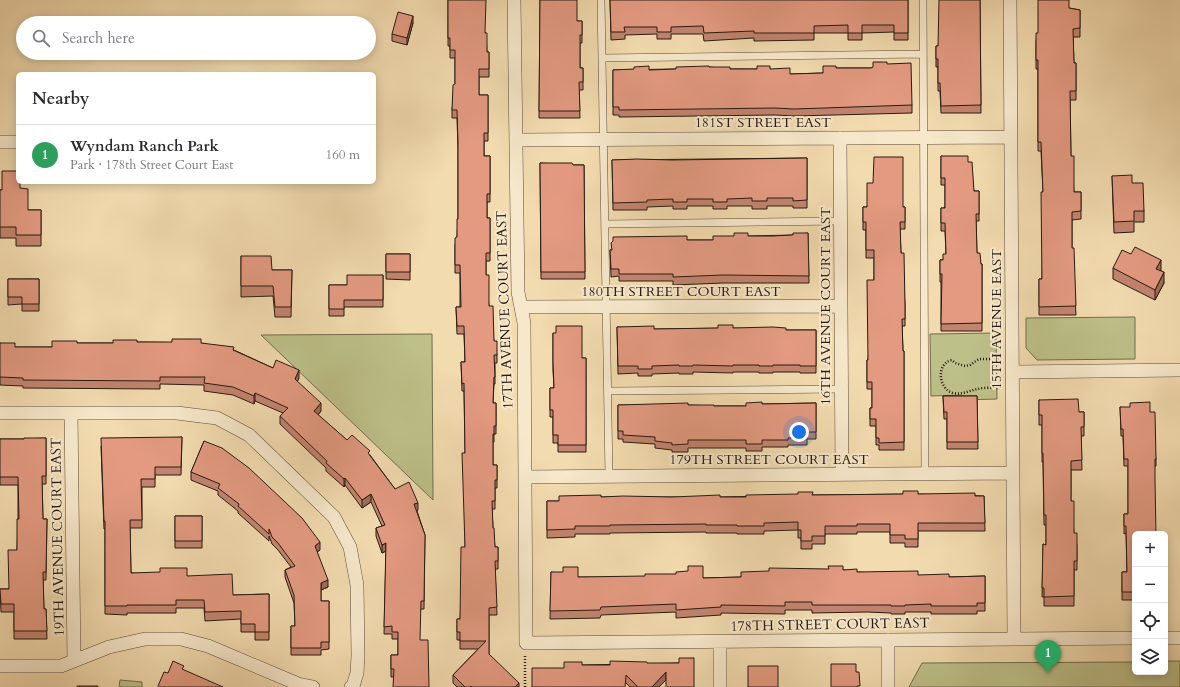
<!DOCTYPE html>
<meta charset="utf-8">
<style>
body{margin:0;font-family:Cardo,serif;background:#f7f7f7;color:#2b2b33}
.controls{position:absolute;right:12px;bottom:12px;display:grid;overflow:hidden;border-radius:6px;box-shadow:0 2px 10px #0003}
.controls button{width:36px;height:36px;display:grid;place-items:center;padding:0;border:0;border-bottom:1px solid #e1e1e2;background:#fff;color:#2b2b33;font:20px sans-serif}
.you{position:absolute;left:799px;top:432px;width:14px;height:14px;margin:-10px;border:3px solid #fff;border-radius:50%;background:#1a73e8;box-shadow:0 0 0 6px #1a73e833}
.badge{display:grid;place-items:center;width:26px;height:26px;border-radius:50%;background:#b45309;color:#fff;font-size:13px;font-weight:700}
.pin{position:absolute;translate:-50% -33px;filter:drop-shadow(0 1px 2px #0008)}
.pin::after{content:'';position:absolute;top:21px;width:14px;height:12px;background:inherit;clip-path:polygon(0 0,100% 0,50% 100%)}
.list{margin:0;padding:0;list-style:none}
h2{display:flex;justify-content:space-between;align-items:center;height:52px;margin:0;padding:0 16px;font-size:17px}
h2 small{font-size:13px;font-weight:400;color:#7c7c81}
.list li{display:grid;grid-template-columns:26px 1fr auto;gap:12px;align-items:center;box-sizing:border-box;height:60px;padding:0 16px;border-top:1px solid #e1e1e2}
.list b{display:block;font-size:15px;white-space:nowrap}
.list p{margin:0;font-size:13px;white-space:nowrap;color:#7c7c81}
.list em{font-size:13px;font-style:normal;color:#7c7c81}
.icon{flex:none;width:22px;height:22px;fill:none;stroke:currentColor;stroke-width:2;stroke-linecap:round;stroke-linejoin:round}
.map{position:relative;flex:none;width:1180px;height:687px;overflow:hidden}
.search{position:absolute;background:#fff;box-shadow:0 2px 10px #0003;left:16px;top:16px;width:360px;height:44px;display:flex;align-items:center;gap:10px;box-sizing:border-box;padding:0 14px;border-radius:22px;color:#7c7c81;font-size:15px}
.panel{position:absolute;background:#fff;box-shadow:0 2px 10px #0003;left:16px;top:72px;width:360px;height:112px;border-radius:6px}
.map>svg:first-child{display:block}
.green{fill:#bdc089;stroke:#726d4d}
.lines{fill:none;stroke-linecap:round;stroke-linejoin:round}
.service-casing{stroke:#5a4a38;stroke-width:8}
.minor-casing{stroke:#5a4a38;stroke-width:14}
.path{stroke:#271a11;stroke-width:2.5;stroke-dasharray:1 2;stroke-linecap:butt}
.service{stroke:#f7e8cb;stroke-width:7}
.minor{stroke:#f7e8cb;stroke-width:13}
.wall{fill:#c3846f;stroke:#271a11}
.shaded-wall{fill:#9f6c5a;stroke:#271a11}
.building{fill:#e39a81;stroke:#271a11}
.labels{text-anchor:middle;stroke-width:4;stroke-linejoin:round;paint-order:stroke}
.street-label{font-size:14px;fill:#271a11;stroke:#f7e8cb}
</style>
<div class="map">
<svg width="1180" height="687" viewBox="0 0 1180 687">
<rect width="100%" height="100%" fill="#f2dbaf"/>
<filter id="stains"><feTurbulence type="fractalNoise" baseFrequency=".005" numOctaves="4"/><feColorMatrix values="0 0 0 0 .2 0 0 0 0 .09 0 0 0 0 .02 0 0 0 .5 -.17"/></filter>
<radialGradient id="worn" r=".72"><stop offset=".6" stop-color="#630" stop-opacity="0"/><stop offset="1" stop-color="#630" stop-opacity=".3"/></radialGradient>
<path class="green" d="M1135 317V359L1037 360 1026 348V318Z
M996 333 997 399 963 400 962 395 931 396 930 334Z
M432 334 433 500 261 335Z
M1165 661H1180V687H909L922 663 1135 662V672H1165Z
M120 680 142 682V687H119Z"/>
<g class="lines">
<g class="service-casing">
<path id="service" d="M601 0 609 476
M923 0 925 473
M602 58 923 54
M605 224 841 221
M608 391 842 389"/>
</g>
<g class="minor-casing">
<path id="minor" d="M514 0 518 292 524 323 526 643 1135 638
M1010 0 1014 639
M840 138 842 474
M516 140 1011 137
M0 142H18
M521 307 841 306
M1013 372 1180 370
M0 413H177L217 418 249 435 334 517 350 547 357 585 358 656 357 673 353 686 351 687
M71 413 74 661
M525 477 1013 473
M1165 638H1180
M888 640V687
M720 642V687
M0 666H61L109 647 145 639H181L208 646 298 684 313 687"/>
</g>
<path class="path" d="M999 359H979L970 365 965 366 955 363 952 360C936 363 938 389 953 393 963 395 970 390 978 389 985 387 993 388 1000 388
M525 687V656"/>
<use href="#service" class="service"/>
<use href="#minor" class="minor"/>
</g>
<path class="wall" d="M448 0 486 33 487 52H489V77H479V95H488V141H484V156H490V202H487V218H490V261H486V275L489 306 494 341 497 355V363H495V384H494L493 403H496V434H494V442H493V465H497V488H495V509H492L493 528 495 547H498V569H495L497 615H489V654L519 687H457L453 683V675L478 649H460V640H457V619H460L465 547V453L464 391H462L461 362H465L464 334H457L456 307H460V273H455V245L457 237 458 219V149L457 118H452V110L455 84V58H450V46H448Z
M540 0 577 21H582V43H580V68H583V90H579L580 118H539Z
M610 0H908V40H894V32L862 33V40H848V33H814V40L754 41V38L704 41 703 34H671V39H657V34L625 35V39L611 40Z
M980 0 981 113H941L940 91H938V67H936V46H938Z
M1069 8 1080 10V37H1073L1074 63H1076V100H1070L1071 156 1074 192H1081V219L1072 220V248L1076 315H1039V279H1042L1043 192 1041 151H1038V69H1036V41L1038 33Z
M413 23 407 45 392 41V34Z
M887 64 912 105V113L794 116 775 115 619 117V115H613V70L676 69 709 67 730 69H770L790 74 823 73 836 68H871Z
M941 156 968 162 974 191H979V221H976L977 253 981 264H982V331H941V282H940V260H943L946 254 945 231H941V208H945V185H941Z
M807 158V208H793V206H767V209H752V206H727V209H713V206H687V209H673V206L647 207V210H613L612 160Z
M540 163 573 165H584L585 279H541Z
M1112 176 1132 183 1144 211V222H1134V232L1114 233Z
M873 183 903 207H905V229H900L901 253 905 304V326H902L903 351H904V450H879V445H876V426H870V408H872V389H867V360H868L874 280V258H866V230H863V207H867Z
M20 188 28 210H41V246H16V238H0V190Z
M808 233 809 283H723L673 285V281H619V276L611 277 610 250 687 240H713L748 236 793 235Z
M386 254H410V280L386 279Z
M241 256 272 270H292L291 317H275L273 296 241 297Z
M1113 268 1161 270 1164 283 1155 300 1113 279Z
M383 275V307H344V316H329V285H347Z
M8 279H39V311H22V304L8 305Z
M617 327 654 329 733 328 786 330H816V373H800V372H773V373H759V372H733V373L693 372V374H679V373L652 374V376H638V373L618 374Z
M553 333 582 358H586V452H558V443H553V417H550V388H554L553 370Z
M137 342 201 343 234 350 273 368 299 378 297 381 321 411 318 415 347 440 370 455 395 489 418 510 417 511 425 535 424 609H421L394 677H391V655H398V639H392V634H384L386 551 382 553 376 536V528L382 526 371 502 362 508 345 485 344 487 326 471V468L280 424V416L283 413 255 401 254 404 233 395 204 391V385L160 384V389L23 388V386L0 385V343L15 347H52L77 343H113Z
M943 396H977L978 449H947V419H944Z
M1039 400 1079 412H1084V436H1081L1082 470H1071V501L1074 533 1077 545V570H1074V606H1044V597H1042L1043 544 1046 545V525H1044L1043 462H1042V425H1039Z
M816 403V439H807V445H788V447H762V451H746V448H688V452H672V450L655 448V444L623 442V439H618V405H688L714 406H746L762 404Z
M1120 407 1150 412 1156 459V466H1155L1135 534V600H1122V572H1127L1126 533 1124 534V514H1128V466H1124L1123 436H1121Z
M182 437 181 475H155V487H142V528H130L131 573 187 576 233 595 269 594V640H255V632H241V619L205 621 204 608H176V613H127V615L105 614V529H104L101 446Z
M46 438V484H42L43 519H47L46 580H43L44 609H46L47 639H14V612H1L0 589H9L17 550 18 519V485H0V439H24Z
M204 441 320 550 317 552 328 587 321 590V601H329V649L321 650V655H291V626H295L294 603 285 577V570L291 567 278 550 272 544 269 536V541L238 513V511L218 495V491L191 480V472Z
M918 494 984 496 985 531H918V547H905V543H890V532H857V534H825V544H812V549H801V538H798V530L764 531V534H737V533H706V532L610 533V534H575V537L547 538V501H559L601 497H720L812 495Z
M175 516H202V548H175Z
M843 570 857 572 949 577 985 576V611H977V614H931V612H905V614H891V613L867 612 812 613V610H785V614L721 613V615L676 618V612L601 615 600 618 550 619 551 572 578 577 703 578 741 577Z
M694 658 666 680 659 687H630L626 683 564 668 582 665 679 663Z"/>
<path class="shaded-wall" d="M413 16V23L407 45V38Z
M1161 260V270L1156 279V269Z
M1164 272V283L1155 300V290Z
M299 370V378L295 387V379Z
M255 393V401L254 404V396Z
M321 403V411L314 419V411Z
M345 478V485L344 487V479Z
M371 494V502L362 508V500Z
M418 503V510L414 512V504Z
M320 542V550L315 553V546Z
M386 543V551L382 553V545Z
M328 580V587L321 590V583Z
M666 672V680L659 687H652Z
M519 683V687H515Z"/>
<path class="building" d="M448 0H486L485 33H487V52H489V69H479V95H488V133H484V156H490V194H487V218H490V253H486V275H489V306H493L494 341H497V355H494L495 377H494L493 403H496V426H494V434H493V465H497V480H495V501H492L493 528H494L495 547H498V561H495L497 607 489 608V654L519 683 515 687H472L471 686 470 687H465L453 675 486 641H460V632H457V619H460L461 547H465L462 453H465L464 383 462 384 461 362H465L464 326H457L456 307H461L460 265H455V238L457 237V219H458V142L457 110H452L453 85 455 84V50H450V38H448Z
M540 0H577V21H582V35H580V68H583V82H579L580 111H539Z
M610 0H908V33H894V25H862V33H848V25L814 26V33H754V31L704 33 703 26 671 27V32H657V27H624L625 32H611Z
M939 0H980L981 105 941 106 940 83H938V59H936V46H938Z
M1038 0H1069V8L1080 10V28L1073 29 1074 63H1076V91H1070L1071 156H1074V192H1081V211L1072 212V248H1074L1076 306 1039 307V279H1042L1041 192H1043L1041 142H1038V60H1036V33H1038Z
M398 12 413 16 407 38 392 34Z
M873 62H887V64L911 63 912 105 794 109 775 108 619 110V107H613V70L634 69V67L649 66V70L676 69V67L709 66V67H730V69H757V66H770V69L790 68V74L823 73V66H836V68H871L873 67Z
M941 156H968V162H972L974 191H979V214H976L977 253H980L981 264H982V323L941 324 942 274H940V260H943V254H946L945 223H941V208H945V178H941Z
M874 157H903V207H905V222H900L901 253H904L905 304V319H902L903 351H904V442L879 443V438H876V419H870V408H872V382H867V360H868L867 280H874V250H866V222H863V207H867V183H873Z
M807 158V200L793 201V198H767V201H752V198L727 199V202H713V199H687V202H673V199L647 200V202L613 203 612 160 637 159 672 160Z
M540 163H572L573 165H584L585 272H541Z
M2 171H18V182H20V188L28 189V210H41V235H16V227H0V190H2Z
M1132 175V183H1143L1144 211H1134V221L1114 222 1112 176Z
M734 233H748V236H773L793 235V233H808L809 276 723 275 673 277V274H619V269H611L610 250H612L611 243 613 241V237L687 236V240H713V236H734Z
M1135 247 1161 260 1156 269 1164 272 1155 290 1113 268 1122 250 1131 254Z
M386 254H410V272H386Z
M241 256H271L272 270H292L291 307H275L273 286H241Z
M347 275H383V300H344V309H329V285H347Z
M8 279H39V304H22V297H8Z
M718 325H733V328L773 327 786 328V330H816V366H800V365H773V366H759V365H733V366L693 365V366H679V365L652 366V369H638V366H618L617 327 654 326V329L718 328Z
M556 326H582V358H586V445H558V435H553V410H550V388H554L553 362V333H556Z
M172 339H201V343L234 347 233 350 273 368 276 360 299 370 295 379 321 403 314 411 347 440 352 435 370 451 368 453 395 489 409 482 418 503 414 504 425 535 424 601H421L420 640H428L429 687H393L394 669H391V655H398V632H392V626L384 627 386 543 382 545 376 528 385 525 371 494 362 500 345 478 344 479 326 463 327 461 280 416 288 408 255 393 254 396 233 387 204 383 205 377H160V381L23 380V378L0 377V343H15V347H52V341H77V343H113V340H137V342H172Z
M943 396H977L978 442H947V412H944Z
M1078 399 1079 412H1084V427H1081L1082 460 1071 461V501H1074V533H1077V561H1074V596L1044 597V588H1042L1043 544 1046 545V515H1044L1043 453H1042V415H1039V400Z
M762 402V404L816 403V432H807V437L788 438V440H762V444H746V440H688V444L672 445V443L655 441V437L623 435V431H618V405L688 403V405H714V406H746V403Z
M1150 402V412H1155L1156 459H1155V480L1156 534H1135V592H1122V572H1127L1126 526H1124V514H1128V459H1124L1123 429H1121L1120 407H1130V403Z
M182 437 181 467H155V479H141L142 520H130L131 573 160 572V568H187V576L232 574 233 595 269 594V632H255V624H241V611L205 612 204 600H176V605H127V606H105V521H104L101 438Z
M24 438H46V476H42L43 519H47L46 572H43L44 609H46L47 631H14V604H1L0 589H9L8 550H17V519H19L18 477H0V439H24Z
M204 441 222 448 249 468 302 518 320 542 315 546 328 580 321 583V601H329V642H321V648H291V626H295L294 595 285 570 295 566 278 543 272 537 269 529V534L238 506 239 504 218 488 220 484 191 472Z
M903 491H918V494L975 493V496H984L985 523H918V539H905V535H890V524H857V526H825V536H812V541H801V530H798V522L764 523V526H737V525H706V524L610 525V526H575V529L547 530V501H559V496L601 495V497L623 496 672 497 720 495V497H746V495L798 494V492H813L812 495 903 494Z
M175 516H202V541H175Z
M688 566H703V578L741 577V572L769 571V568L829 569 828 566H843V570L857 569V572L918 571V575L949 574V577L985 576V603H977V606H931V604L905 605V606H891V605H812V602H785V606L721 605V607L676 610V604L601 607 600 610 550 611 551 572H563V567H578V577L645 576V574H676V572L688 571Z
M679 658H694V687H666V672L652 687H638L626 675 625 687H532V668H564V662H582V665H610V661L647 662V663H679Z
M173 661 184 666 182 669 223 687H159L158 686 164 672 168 673Z
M831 664H856V672H859L860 686H857V687H831Z
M748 666H778V687H748Z
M77 686H98V687H77Z"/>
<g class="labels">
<g class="street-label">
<text x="763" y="127">181ST STREET EAST</text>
<text x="681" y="296">180TH STREET COURT EAST</text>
<text transform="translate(825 306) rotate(-90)" y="5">16TH AVENUE COURT EAST</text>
<text transform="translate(504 310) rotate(-92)" y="5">17TH AVENUE COURT EAST</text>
<text transform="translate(996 319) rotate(-90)" y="5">15TH AVENUE EAST</text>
<text x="769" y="464">179TH STREET COURT EAST</text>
<text transform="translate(57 537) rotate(-91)" y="5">19TH AVENUE COURT EAST</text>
<text transform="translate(830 624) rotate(-1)" y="5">178TH STREET COURT EAST</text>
</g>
</g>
<rect width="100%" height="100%" filter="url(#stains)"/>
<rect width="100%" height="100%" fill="url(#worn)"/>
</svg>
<div class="controls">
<button>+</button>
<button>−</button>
<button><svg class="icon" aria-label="locate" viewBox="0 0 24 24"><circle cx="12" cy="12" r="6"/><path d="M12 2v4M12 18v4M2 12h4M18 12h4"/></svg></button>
<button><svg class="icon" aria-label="layers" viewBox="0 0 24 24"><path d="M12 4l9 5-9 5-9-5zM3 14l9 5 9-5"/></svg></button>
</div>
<div class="you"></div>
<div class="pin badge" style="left:1048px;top:673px;background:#2e9e5b">1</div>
<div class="search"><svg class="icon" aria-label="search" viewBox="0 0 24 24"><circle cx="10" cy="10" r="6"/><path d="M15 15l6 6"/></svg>Search here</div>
<section class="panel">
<h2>Nearby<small></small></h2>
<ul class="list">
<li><span class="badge" style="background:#2e9e5b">1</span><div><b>Wyndam Ranch Park</b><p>Park · 178th Street Court East</p></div><em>160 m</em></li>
</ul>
</section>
</div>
